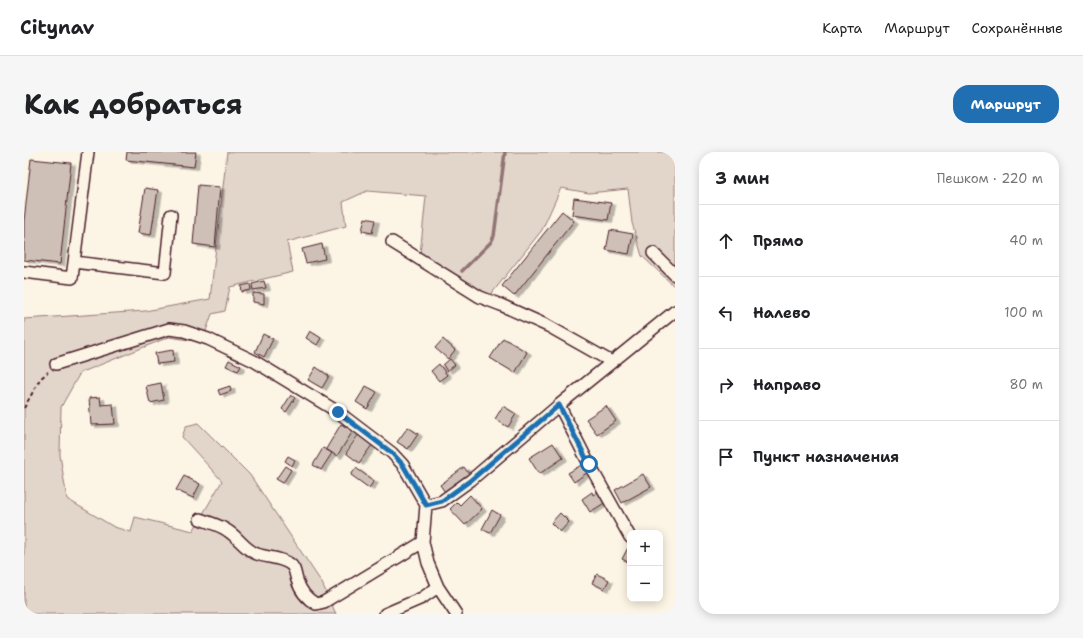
<!DOCTYPE html>
<html lang="ru">
<meta charset="utf-8">
<style>
body{margin:0;font-family:"Shantell Sans",sans-serif;background:#f6f6f6;color:#202124}
.controls{position:absolute;right:12px;bottom:12px;display:grid;overflow:hidden;border-radius:8px;box-shadow:0 2px 10px #0003}
.controls button{width:36px;height:36px;display:grid;place-items:center;padding:0;border:0;border-bottom:1px solid #e0e0e0;background:#fff;color:#202124;font:20px sans-serif}
.stop{position:absolute;width:12px;height:12px;margin:-9px;border:3px solid #1f6fb2;border-radius:50%;background:#fff}
.stop.end{background:#1f6fb2;border-color:#fff;box-shadow:0 1px 4px #0008}
.list{margin:0;padding:0;list-style:none}
h2{display:flex;justify-content:space-between;align-items:center;height:52px;margin:0;padding:0 16px;font-size:17px}
h2 small{font-size:13px;font-weight:400;color:#757577}
.list li{display:grid;grid-template-columns:26px 1fr auto;gap:12px;align-items:center;box-sizing:border-box;height:72px;padding:0 16px;border-top:1px solid #e0e0e0}
.list b{display:block;font-size:15px;white-space:nowrap}
.list em{font-size:13px;font-style:normal;color:#757577}
.icon{flex:none;width:22px;height:22px;fill:none;stroke:currentColor;stroke-width:2;stroke-linecap:round;stroke-linejoin:round}
.map{position:relative;flex:none;width:651px;height:462px;overflow:hidden;border-radius:16px}
header{display:flex;align-items:center;gap:24px;box-sizing:border-box;height:56px;padding:0 20px;background:#fff;border-bottom:1px solid #e0e0e0}
header strong{font-size:19px}
nav{display:flex;gap:22px;margin-inline-start:auto;font-size:14px}
.intro{display:flex;align-items:center;justify-content:space-between;box-sizing:border-box;height:96px;padding:0 24px}
h1{margin:0;font-size:28px}
.button{padding:10px 18px;border-radius:16px;background:#1f6fb2;color:#fff;font-size:14px;font-weight:700}
main{display:flex;gap:24px;padding:0 24px}
aside{flex:1;background:#fff;border-radius:16px;box-shadow:0 2px 10px #0003}
.map>svg:first-child{display:block}
.green{fill:#e2d5ca;stroke:#967a7a}
.lines{fill:none;stroke-linecap:round;stroke-linejoin:round}
.stream{stroke:#917474;stroke-width:3.5}
.building{fill:#cfc0b7;stroke:#4a1f2b;filter:url(#shadow)}
.minor-casing{stroke:#4a1f2b;stroke-width:14}
.path{stroke:#4a1f2b;stroke-width:2;stroke-dasharray:4 3;stroke-linecap:butt}
.minor{stroke:#fcf5e5;stroke-width:11}
.route{stroke:#1f6fb2;stroke-width:5}
</style>
<header>
<strong>Citynav</strong>
<nav><a>Карта</a><a>Маршрут</a><a>Сохранённые</a></nav>
</header>
<div class="intro"><h1>Как добраться</h1><a class="button">Маршрут</a></div>
<main>
<div class="map">
<svg width="651" height="462" viewBox="0 0 651 462">
<defs>
<filter id="shadow"><feDropShadow dx="4.5" dy="2.5" stdDeviation="0" flood-color="#0004"/></filter>
</defs>
<rect width="100%" height="100%" fill="#fcf5e5"/>
<filter id="ink" filterUnits="userSpaceOnUse"><feTurbulence type="fractalNoise" baseFrequency=".025" numOctaves="2"/><feDisplacementMap in="SourceGraphic" scale="8" xChannelSelector="R" yChannelSelector="G"/><feConvolveMatrix kernelMatrix="1 2 1 2 8 2 1 2 1" color-interpolation-filters="sRGB"/></filter>
<g filter="url(#ink)">
<path class="green" d="M203 0H651V135L618 104 608 71 604 37 565 41 537 36 518 78 461 150 395 112 402 44 343 39 319 50 322 74 263 90 269 120 206 135 201 159 188 162 178 190 145 185 56 221 37 255 36 303 43 347 90 375 107 380 111 365 169 379 198 329 158 285 162 274 174 271 226 323 298 431 312 462H0V167L121 159 186 147Z"/>
<g class="lines">
<path class="stream" d="M438 119 467 90 470 84 481 0"/>
</g>
<path class="building" d="M103 0H172L170 15 102 8Z
M7 7 47 11 36 112 0 108V69Z
M174 33 196 35 191 95 169 92Z
M121 36 134 38 127 83 114 81Z
M550 46 587 51 584 68 548 63Z
M538 59 550 69 490 144 478 134Z
M341 66 351 68 348 81 338 79Z
M586 78 609 82 605 102 582 98Z
M298 92 301 107 282 111 278 97Z
M240 129 242 136 229 138 228 132Z
M226 132 227 138 218 140 217 134Z
M229 141 240 142V152L229 150Z
M286 179 297 186 293 193 282 186Z
M239 182 249 187 240 205 231 200Z
M479 186 503 200 491 221 466 206Z
M419 187 431 198 424 207 411 196Z
M149 198 150 210 133 212 131 201Z
M426 207 431 213 423 219 419 213Z
M205 208 217 214 214 219 202 214Z
M415 212 423 223 415 229 407 219Z
M292 215 305 224 298 236 284 228Z
M137 231 140 248 126 251 122 234Z
M206 234 207 239 196 243 194 238Z
M342 234 353 240 343 257 332 250Z
M267 243 271 246 262 260 258 257Z
M76 245 77 253 89 252 91 272 67 273 65 246Z
M479 254 492 262 484 275 471 267Z
M582 254 592 269 573 282 562 267Z
M317 272 329 279 313 304 302 297Z
M384 275 394 282 384 297 373 290Z
M334 283 348 293 335 311 322 301Z
M529 291 539 306 515 322 505 306Z
M299 296 308 301 297 318 289 313Z
M264 304 271 308 268 314 261 309Z
M559 312 564 320 550 330 544 321Z
M261 314 267 318 259 331 252 327Z
M440 315 445 322 421 340 416 333Z
M332 316 350 329 345 336 327 323Z
M619 322 627 335 598 351 591 338Z
M160 324 176 332 169 346 152 338Z
M575 339 582 350 566 360 558 347 568 340 569 343Z
M446 343 458 357 441 373 426 357 433 350 436 353Z
M468 358 476 363 466 381 458 377Z
M536 361 545 370 536 380 527 371Z
M606 392V411L598 407Z
M573 422 585 428 580 437 568 431Z"/>
<g class="lines">
<g class="minor-casing">
<path id="minor" d="M368 90 456 145 477 153 524 174 588 210
M629 101 651 123
M50 110 141 121 147 63
M0 120 48 126 64 0
M32 212 145 177 160 179 184 187 230 209 314 260 368 301 379 313 402 353 399 390 404 411 414 435 432 462
M535 253 565 312 606 385
M402 353 418 349 447 328 535 253 651 159
M176 367C186 371 196 373 204 379 215 386 221 398 233 402 244 406 256 405 266 412 271 415 271 422 273 428 276 438 283 447 292 452L300 450 399 390
M361 462 398 446 414 435"/>
</g>
<path class="path" d="M0 256 16 227 24 220"/>
<use href="#minor" class="minor"/>
</g>
</g>
<g class="lines" filter="url(#ink)">
<path class="route" d="M314 260 368 301 379 313 402 353 418 349 447 328 535 253 565 312"/>
</g>
</svg>
<div class="controls">
<button>+</button>
<button>−</button>
</div>
<div class="stop" style="left:565px;top:312px"></div>
<div class="stop end" style="left:314px;top:260px"></div>
</div>
<aside>
<h2>3 мин<small>Пешком · 220 m</small></h2>
<ul class="list">
<li><svg class="icon" aria-label="ahead" viewBox="0 0 24 24"><path d="M12 20V5M6 11l6-6 6 6"/></svg><div><b>Прямо</b></div><em>40 m</em></li>
<li><svg class="icon" aria-label="left" viewBox="0 0 24 24"><path d="M17 20v-9H6M10 6l-5 5 5 5"/></svg><div><b>Налево</b></div><em>100 m</em></li>
<li><svg class="icon" aria-label="right" viewBox="0 0 24 24"><path d="M7 20v-9h11M14 6l5 5-5 5"/></svg><div><b>Направо</b></div><em>80 m</em></li>
<li><svg class="icon" aria-label="arrive" viewBox="0 0 24 24"><path d="M6 21V4h12l-3 4 3 4H6"/></svg><div><b>Пункт назначения</b></div></li>
</ul>
</aside>
</main>
